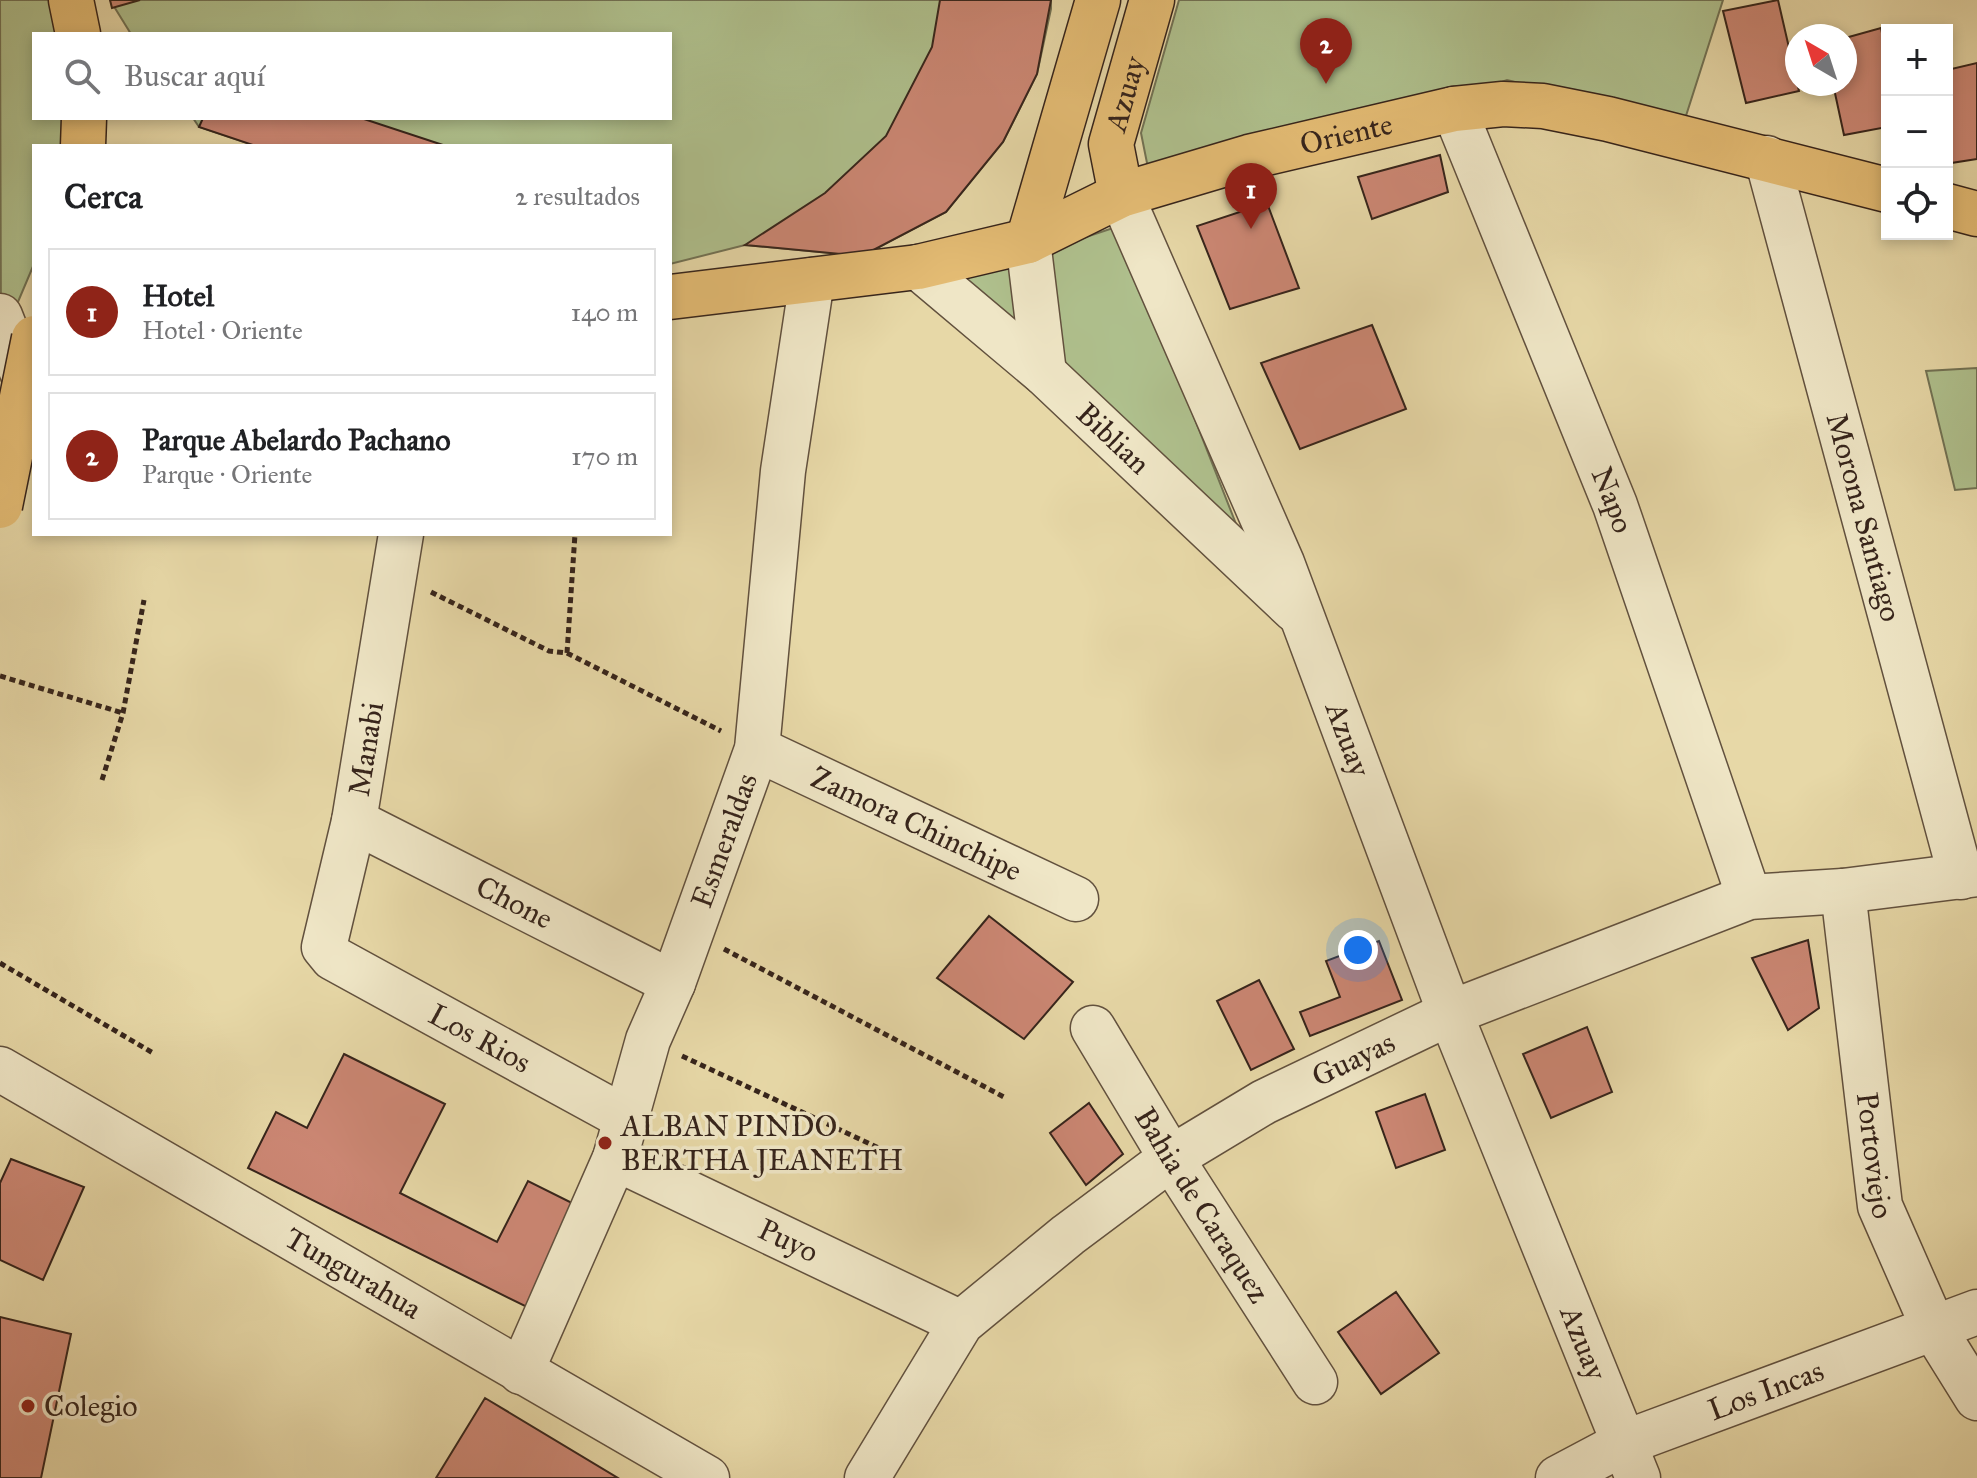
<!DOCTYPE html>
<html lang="es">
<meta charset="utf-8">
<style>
body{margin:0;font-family:"IM FELL Great Primer",serif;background:#f2f2f2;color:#202124}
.controls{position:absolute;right:24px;top:24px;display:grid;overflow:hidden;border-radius:0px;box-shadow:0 4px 12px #0003}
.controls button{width:72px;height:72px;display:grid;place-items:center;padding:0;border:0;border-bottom:2px solid #e0e0e0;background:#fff;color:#202124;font:40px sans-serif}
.compass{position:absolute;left:1785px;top:24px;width:72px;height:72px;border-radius:50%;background:#fff;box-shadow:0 4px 12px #0003;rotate:321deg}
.you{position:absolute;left:1358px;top:950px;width:28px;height:28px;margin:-20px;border:6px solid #fff;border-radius:50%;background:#1a73e8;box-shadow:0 0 0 12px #1a73e833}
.badge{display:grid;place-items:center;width:52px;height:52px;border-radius:50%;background:#8f2418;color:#fff;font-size:26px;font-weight:700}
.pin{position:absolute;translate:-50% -66px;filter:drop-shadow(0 2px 4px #0008)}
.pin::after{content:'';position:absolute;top:42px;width:28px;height:24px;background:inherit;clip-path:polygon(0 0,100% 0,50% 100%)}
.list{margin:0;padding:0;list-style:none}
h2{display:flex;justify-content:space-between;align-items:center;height:104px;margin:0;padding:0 32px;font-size:34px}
h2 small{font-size:26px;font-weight:400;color:#757577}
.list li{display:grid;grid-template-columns:52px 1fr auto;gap:24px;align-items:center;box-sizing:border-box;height:128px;margin:0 16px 16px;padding:0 16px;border:2px solid #e0e0e0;border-radius:0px}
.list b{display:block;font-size:30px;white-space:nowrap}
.list p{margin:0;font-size:26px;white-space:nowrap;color:#757577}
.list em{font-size:26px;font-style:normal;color:#757577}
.icon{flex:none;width:44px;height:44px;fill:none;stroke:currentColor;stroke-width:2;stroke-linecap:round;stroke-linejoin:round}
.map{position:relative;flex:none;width:1977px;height:1478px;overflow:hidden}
.search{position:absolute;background:#fff;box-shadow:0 4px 12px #0003;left:32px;top:32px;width:640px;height:88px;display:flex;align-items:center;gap:20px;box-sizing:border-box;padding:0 28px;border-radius:0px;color:#757577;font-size:30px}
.panel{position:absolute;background:#fff;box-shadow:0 4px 12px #0003;left:32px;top:144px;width:640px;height:392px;border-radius:0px}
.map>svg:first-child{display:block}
.green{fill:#afc08d;stroke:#727254;stroke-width:2}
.building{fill:#cc8774;stroke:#36241b;stroke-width:2}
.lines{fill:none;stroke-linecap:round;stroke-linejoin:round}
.minor-casing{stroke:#62513e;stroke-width:47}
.major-casing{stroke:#36241b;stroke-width:47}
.path{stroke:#36241b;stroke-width:5;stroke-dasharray:6 4;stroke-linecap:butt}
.minor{stroke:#efe6c6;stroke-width:44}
.major{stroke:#e4bc74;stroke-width:44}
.major-bridge-casing{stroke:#36241b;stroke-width:47;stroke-linecap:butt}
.major-bridge{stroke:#e4bc74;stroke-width:44}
.poi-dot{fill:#8f2418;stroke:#efe6c6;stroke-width:3}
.labels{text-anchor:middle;stroke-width:7;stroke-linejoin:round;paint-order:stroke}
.street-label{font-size:30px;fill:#36241b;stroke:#efe6c6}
.poi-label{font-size:30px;fill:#36241b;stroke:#efe6c6;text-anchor:start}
</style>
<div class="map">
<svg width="1977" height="1478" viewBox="0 0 1977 1478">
<rect width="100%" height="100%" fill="#e7d8a7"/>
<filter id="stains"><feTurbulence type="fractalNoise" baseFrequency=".0025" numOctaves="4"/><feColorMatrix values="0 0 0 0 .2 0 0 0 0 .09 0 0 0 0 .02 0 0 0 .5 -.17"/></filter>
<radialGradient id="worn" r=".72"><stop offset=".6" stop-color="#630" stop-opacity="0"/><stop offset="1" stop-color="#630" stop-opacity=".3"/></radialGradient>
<path class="green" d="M0 0H57L65 34H34V118H72L70 146H34V264L1 342Z
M110 0H1051V9L1037 74 1003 142 946 212 862 256 745 245 670 264V146H256L199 127 193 118H670V34H131Z
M1179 0H1723L1684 122 1507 80 1461 96 1149 173 1141 133Z
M1119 226 1238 529 1057 359 1047 250Z
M1017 259 1023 344 956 279Z
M1977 368V488L1955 490 1926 371Z"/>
<path class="building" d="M110 0H140L112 8Z
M940 0H1051L1037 74 1003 142 946 212 862 256 745 245 825 193 886 136 932 47Z
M1778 0 1799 91 1746 103 1723 11Z
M1881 28 1887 58V127L1844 135 1833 84H1845V38Z
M1977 63V159L1951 163 1947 146V70Z
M203 118H361L446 146H256L199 127Z
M1440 155 1448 192 1372 219 1358 177Z
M1267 203 1299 288 1230 309 1197 226Z
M1372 325 1406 409 1300 449 1261 363Z
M989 916 1073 982 1024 1039 937 978Z
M1808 940 1819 1008 1788 1030 1752 958Z
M1379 941 1402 1000 1310 1036 1300 1012 1340 997 1326 961Z
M1259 980 1294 1049 1251 1070 1217 1001Z
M1587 1027 1612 1092 1551 1118 1523 1054Z
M344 1054 445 1104 400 1193 497 1242 528 1181 578 1206 527 1307 248 1168 276 1112 307 1128Z
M1425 1094 1445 1150 1396 1168 1376 1112Z
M1089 1103 1123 1154 1086 1185 1050 1133Z
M11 1159 84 1187 43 1280 0 1260V1183Z
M1396 1292 1439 1353 1381 1394 1338 1332Z
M0 1317 71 1334 41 1478H0Z
M485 1398 618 1478H436Z"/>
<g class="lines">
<g class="minor-casing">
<g id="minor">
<path id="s1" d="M1454 109 1615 505 1749 897"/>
<path id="s2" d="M1767 158 1961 877"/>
<path id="s3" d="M1121 195 1282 563 1450 1013 1638 1478"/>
<path d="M1028 241 1044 373"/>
<path id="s4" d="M918 267 1044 373 1295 610"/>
<path d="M0 316 32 397"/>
<path id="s5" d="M401 534 354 821 324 947 333 958 627 1119"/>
<path id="s6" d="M757 749 1076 899"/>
<path id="s7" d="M354 821 673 983"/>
<path id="s8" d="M1843 891 1880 1206 1934 1329 1977 1398"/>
<path id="s9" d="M1093 1028 1171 1158 1315 1382"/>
<path id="s10" d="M0 1069 707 1478"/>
<path id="s11" d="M615 1158 961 1323"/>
<path id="s12" d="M521 1372 615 1158 648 1040 673 983 757 749 783 471 812 280"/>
<path id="s13" d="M867 1478 961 1323 1068 1235 1171 1158 1264 1102 1450 1013 1749 897 1843 891 1977 874"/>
<path id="s14" d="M1558 1478 1624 1443 1977 1312"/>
</g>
</g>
<g class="major-casing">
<g id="major">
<path d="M71 0 78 34"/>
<path d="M83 146 84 118"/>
<path id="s15" d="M1121 195 1111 144 1152 0"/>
<path d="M1947 206 1977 214"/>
<path d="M1028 241 1098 0"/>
<path id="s16" d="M670 297 918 267 1028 241 1121 195 1249 157 1454 109 1503 104 1543 106 1608 119 1887 190"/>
</g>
</g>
<path class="path" d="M431 592 549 651 567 653 721 731
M567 653 575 534
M0 676 123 713
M102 780 123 713 144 600
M724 949 1004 1097
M0 963 153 1053
M682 1056 883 1150"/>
<use href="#minor" class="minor"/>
<use href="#major" class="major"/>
<g class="major-bridge-casing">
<path id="major-bridge" d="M0 506 34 338"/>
</g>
<use href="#major-bridge" class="major-bridge"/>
</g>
<g class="poi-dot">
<circle cx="605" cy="1143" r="8"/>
<circle cx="28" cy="1406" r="8"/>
</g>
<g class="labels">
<g class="street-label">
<text dy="10" stroke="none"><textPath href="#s15" startOffset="104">Azuay</textPath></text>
<text dy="10" stroke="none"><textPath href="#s16" startOffset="700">Oriente</textPath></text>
<text dy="10" stroke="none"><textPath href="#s4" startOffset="260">Biblian</textPath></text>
<text dy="10" stroke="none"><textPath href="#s1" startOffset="422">Napo</textPath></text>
<text dy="10" stroke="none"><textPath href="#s2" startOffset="372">Morona Santiago</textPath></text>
<text dy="10" stroke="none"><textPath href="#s3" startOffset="590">Azuay</textPath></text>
<text transform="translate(366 749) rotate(-81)" y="10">Manabi</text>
<text dy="10" stroke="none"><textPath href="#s6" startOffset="176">Zamora Chinchipe</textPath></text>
<text dy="10" stroke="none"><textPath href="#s12" startOffset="570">Esmeraldas</textPath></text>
<text dy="10" stroke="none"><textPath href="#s7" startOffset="180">Chone</textPath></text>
<text dy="10" stroke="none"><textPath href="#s5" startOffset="602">Los Rios</textPath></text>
<text dy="10" stroke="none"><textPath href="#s13" startOffset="656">Guayas</textPath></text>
<text dy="10" stroke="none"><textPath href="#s8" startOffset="266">Portoviejo</textPath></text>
<text dy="10" stroke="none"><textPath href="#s9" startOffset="208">Bahia de Caraquez</textPath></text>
<text dy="10" stroke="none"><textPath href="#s11" startOffset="192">Puyo</textPath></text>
<text dy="10" stroke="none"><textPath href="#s10" startOffset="408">Tungurahua</textPath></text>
<text dy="10" stroke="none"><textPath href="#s3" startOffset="1238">Azuay</textPath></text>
<text dy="10" stroke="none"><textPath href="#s14" startOffset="226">Los Incas</textPath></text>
</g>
<g class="poi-label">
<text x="621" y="1136">ALBAN PINDO<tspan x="621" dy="34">BERTHA JEANETH</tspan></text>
<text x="44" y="1416">Colegio</text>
</g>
</g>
<rect width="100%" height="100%" filter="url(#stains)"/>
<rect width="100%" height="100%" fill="url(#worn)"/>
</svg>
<div class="controls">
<button>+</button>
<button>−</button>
<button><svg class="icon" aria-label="locate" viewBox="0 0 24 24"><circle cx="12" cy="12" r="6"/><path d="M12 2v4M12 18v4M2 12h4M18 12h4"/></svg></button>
</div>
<svg class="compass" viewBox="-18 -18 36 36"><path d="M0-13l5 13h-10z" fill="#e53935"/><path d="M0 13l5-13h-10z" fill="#757577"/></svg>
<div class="you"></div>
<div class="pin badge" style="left:1251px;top:229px">1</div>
<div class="pin badge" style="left:1326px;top:84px">2</div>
<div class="search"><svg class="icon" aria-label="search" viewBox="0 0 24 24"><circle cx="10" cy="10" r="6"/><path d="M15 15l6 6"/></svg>Buscar aquí</div>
<section class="panel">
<h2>Cerca<small>2 resultados</small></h2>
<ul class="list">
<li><span class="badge">1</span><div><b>Hotel</b><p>Hotel · Oriente</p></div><em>140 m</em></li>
<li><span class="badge">2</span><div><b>Parque Abelardo Pachano</b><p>Parque · Oriente</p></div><em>170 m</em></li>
</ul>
</section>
</div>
